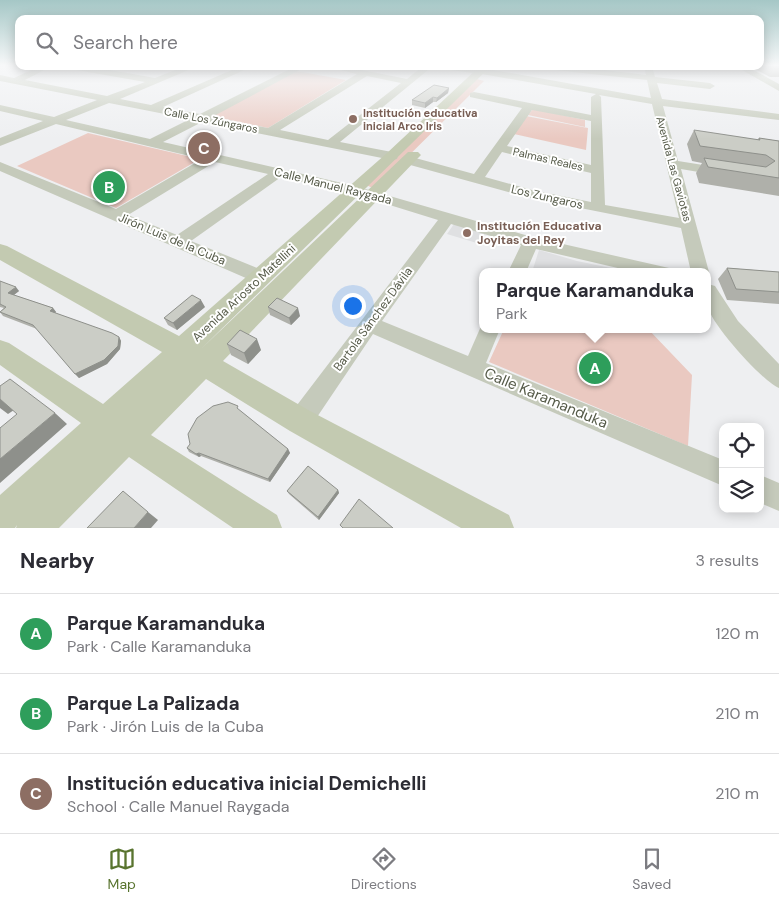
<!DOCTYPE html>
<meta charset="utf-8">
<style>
body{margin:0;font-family:"DM Sans",sans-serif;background:#f7f7f7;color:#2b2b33}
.controls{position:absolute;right:15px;bottom:15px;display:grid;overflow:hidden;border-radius:10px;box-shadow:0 2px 12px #0003}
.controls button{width:45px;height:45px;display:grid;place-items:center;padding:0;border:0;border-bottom:1px solid #e1e1e2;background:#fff;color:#2b2b33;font:25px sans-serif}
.you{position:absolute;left:352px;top:305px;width:18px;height:18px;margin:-12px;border:4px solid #fff;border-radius:50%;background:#1a73e8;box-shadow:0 0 0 8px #1a73e833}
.badge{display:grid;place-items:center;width:32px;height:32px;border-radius:50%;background:#59742f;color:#fff;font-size:16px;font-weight:700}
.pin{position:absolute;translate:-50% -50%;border:2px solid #fff;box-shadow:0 1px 5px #0006}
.popup{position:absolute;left:479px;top:268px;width:232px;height:65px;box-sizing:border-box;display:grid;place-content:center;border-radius:10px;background:#fff;filter:drop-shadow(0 1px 4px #0005);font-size:16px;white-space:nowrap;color:#7c7c81}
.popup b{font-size:19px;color:#2b2b33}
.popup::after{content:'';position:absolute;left:50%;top:100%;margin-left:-10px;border:10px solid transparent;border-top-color:#fff}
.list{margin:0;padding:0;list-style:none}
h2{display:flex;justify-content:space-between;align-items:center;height:65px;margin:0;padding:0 20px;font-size:21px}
h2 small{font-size:16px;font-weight:400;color:#7c7c81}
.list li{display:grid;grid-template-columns:32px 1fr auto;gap:15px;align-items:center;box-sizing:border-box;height:80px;padding:0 20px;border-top:1px solid #e1e1e2}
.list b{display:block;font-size:19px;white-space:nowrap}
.list p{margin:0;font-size:16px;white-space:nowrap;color:#7c7c81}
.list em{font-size:16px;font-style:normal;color:#7c7c81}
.icon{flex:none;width:28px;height:28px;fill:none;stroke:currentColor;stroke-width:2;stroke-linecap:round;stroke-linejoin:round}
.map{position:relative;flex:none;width:779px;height:528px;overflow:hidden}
.search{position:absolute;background:#fff;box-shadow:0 2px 12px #0003;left:15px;right:15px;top:15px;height:55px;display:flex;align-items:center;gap:12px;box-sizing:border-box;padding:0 18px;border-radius:10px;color:#7c7c81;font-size:19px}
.sheet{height:305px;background:#fff}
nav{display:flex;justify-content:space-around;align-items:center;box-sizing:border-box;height:70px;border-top:1px solid #e1e1e2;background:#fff;font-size:14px;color:#7c7c81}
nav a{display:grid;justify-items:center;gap:2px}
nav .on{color:#59742f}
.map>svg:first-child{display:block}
.education{fill:#dfe0e2}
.green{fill:#eac9c1}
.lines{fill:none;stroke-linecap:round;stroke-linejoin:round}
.minor{fill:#c5cabb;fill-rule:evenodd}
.major{fill:#c3cab1;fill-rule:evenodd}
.wall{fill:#afb0aa}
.shaded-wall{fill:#8e908b}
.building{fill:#cbcdc6;stroke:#8e908b}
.education-dot{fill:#8d6e63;stroke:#fff;stroke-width:2}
.labels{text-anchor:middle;stroke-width:4;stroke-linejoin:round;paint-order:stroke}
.far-education-label{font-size:11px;font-weight:bold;fill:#785e54;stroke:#fff;text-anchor:start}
.far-street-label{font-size:11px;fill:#555a48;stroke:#fff}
.street-label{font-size:12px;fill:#555a48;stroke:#fff}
.education-label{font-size:12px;font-weight:bold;fill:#785e54;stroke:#fff;text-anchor:start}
.near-street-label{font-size:15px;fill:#555a48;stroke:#fff}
</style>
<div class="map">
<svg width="779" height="528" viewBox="0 0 779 528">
<rect width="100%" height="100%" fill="#eeeff1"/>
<path class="education" d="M454 224 486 233 480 244 447 234Z
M539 250 577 261 630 272H532Z"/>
<path class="green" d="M296 71 346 80 268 128 211 116Z
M477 79 484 81 375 189 366 185Z
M533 109 585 120V127L528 115Z
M526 116 588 128 586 150 514 134Z
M88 133 200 159 116 208 17 166Z
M504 329H648L692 375 688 446 489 362Z"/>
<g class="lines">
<path class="minor" d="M40 66H52L25 80 107 96 145 82 71 69 67 66H88L155 78 185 66H198L120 99 151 105 241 66H253L163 107 200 114 296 66H307L212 117 268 128 357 74 323 66H342L407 79 423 66H433L340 142 397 153 398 156 397 159 392 160 202 122 163 142 355 186 532 237 669 268 672 272H635L536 249 526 272H508L521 245 451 224 382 321 468 356 482 324V329H500L486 363 723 460V486L373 334 309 429 300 433 291 429 288 421 291 413 438 220 351 193 281 177 191 241 267 272 270 277 267 282 261 283 255 282 0 171V162L116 209 202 159 56 124 0 146V138L43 121 0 111V105L54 117 97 100 0 81V75L14 78ZM367 76 401 83 328 140 280 130ZM109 103 190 119 150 139 66 120ZM215 162 268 174 177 235 128 215Z
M437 66 482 68 651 98 647 80 546 69 542 66H572L646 75 644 66H652L655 77 710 83 715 86 710 89 657 83 662 99 779 114V120L663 106 678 161 722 168 729 172 722 176 681 169 709 272 708 274V272H691L681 228 530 198 403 163 402 160 403 157 408 156 474 174 522 108 470 97V93L474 92 591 115V97L596 94 482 74 441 69ZM599 95 652 104 679 218 605 205 601 97ZM532 110 591 121V165L507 146ZM502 152 591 173V202L532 190 485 177Z
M735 66H746L779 84V91Z
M708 284 715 286 738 321 779 364V388C763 382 711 324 708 307 706 301 707 290 708 284Z
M760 475 779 483V511L760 503Z"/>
<path class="major" d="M480 66H491L201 349 408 152H418L421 155 418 158 223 361 310 411 509 515 514 528H461L290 431 206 379 151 435 277 515 282 528H233L129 457 59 528H16L17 525 15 528H0V495L81 423 0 365V340L9 343 103 404 162 352 0 260V244L7 246 179 336 387 153Z"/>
</g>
<path class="wall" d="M760 65H779V77H770L753 68V66H760Z
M449 88 448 93 436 102H433L425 108 412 105V100Z
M694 130 757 140 759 138 779 141V196L699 183 696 173 702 163 692 161 687 144Z
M727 268 779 272V304L727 300 718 279Z
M0 281 19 291 14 295 53 308 56 312 55 313 119 337 121 341 120 349 107 364 79 378 37 329 3 316 0 312 4 308 0 307Z
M205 307 177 330 168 325 164 318Z
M268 307 300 316 291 325 270 315Z
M227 344 261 350 248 364 231 355Z
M239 410 288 449 290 453 270 482 201 456 199 457 189 452 187 448Z
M338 490 339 493 319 520 289 494 287 491Z"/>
<path class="shaded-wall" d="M449 88 448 93 436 102 437 98Z
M433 97V102L425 108V103Z
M16 287 19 291 11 297 8 293Z
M201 300 205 307 177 330 173 323Z
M53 308 56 312 53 315 50 311Z
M298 308 300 316 291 325 289 318Z
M119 337 121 341 120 349 107 364 79 378 75 374Z
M257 339 261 350 248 364 244 353Z
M0 399 14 410 8 414 0 408Z
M55 413 67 424 0 483V459Z
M288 449 290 453 270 482 268 479Z
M199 453 201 456 199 457 196 454Z
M338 490 339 493 319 520 318 517Z
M148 512 158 520 151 528H134Z"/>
<path class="building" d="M434 85 449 88 437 98 433 97 425 103 412 100Z
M694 130 760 140 759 138 779 141V178L708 167 704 158 766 167 775 161 766 155 700 146Z
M727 268 779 272V292L736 289Z
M0 281 16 287 8 293 53 308 50 311 112 333 119 337 118 346 104 360 75 374 33 325 0 312 6 307 0 304Z
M192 295 201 300 173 323 164 318Z
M277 298 298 308 289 318 268 307Z
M240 330 257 339 244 353 227 344Z
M10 379 55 413 0 459V428L17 414 0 399V386Z
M228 402 238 406 237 408 288 449 268 479 199 453 196 454 187 448 190 444 188 434 197 418 213 406Z
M308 466 338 490 318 517 287 491Z
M123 491 148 512 134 528H87Z
M359 499 393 528H343L340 525Z"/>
<linearGradient id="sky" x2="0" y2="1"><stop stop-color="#a5c7c6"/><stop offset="0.47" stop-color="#f7f8f9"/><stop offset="1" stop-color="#f7f8f9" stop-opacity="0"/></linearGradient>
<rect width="779" height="139" fill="url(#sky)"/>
<g class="education-dot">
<circle cx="353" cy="119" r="5"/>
<circle cx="467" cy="233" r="5"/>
</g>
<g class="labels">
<g class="far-education-label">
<text x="363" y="117">Institución educativa<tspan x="363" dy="13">inicial Arco Iris</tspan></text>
</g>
<g class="far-street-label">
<text transform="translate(211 120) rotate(11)" y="4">Calle Los Zúngaros</text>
<text transform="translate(548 159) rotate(13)" y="4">Palmas Reales</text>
<text transform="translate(674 169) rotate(75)" y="4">Avenida Las Gaviotas</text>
</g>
<g class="street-label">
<text transform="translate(333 186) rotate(14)" y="4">Calle Manuel Raygada</text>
<text transform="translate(547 197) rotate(13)" y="4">Los Zungaros</text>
<text transform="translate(172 239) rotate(23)" y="4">Jirón Luis de la Cuba</text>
<text transform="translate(244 293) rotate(-43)" y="4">Avenida Ariosto Matellini</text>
<text transform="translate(373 319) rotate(-54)" y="4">Bartola Sánchez Dávila</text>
</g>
<g class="education-label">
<text x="477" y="230">Institución Educativa<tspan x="477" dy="14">Joyitas del Rey</tspan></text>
</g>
<g class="near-street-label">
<text transform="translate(546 398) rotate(23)" y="5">Calle Karamanduka</text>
</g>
</g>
</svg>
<div class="controls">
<button><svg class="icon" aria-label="locate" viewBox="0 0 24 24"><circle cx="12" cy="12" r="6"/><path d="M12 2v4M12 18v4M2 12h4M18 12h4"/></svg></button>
<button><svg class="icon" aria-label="layers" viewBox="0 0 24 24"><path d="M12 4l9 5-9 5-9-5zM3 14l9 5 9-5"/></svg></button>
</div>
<div class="you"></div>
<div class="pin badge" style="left:595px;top:368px;background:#2e9e5b">A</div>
<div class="popup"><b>Parque Karamanduka</b>Park</div>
<div class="pin badge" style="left:109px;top:187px;background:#2e9e5b">B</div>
<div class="pin badge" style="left:204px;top:148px;background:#8d6e63">C</div>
<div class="search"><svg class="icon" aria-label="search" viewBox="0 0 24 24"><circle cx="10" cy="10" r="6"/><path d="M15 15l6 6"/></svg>Search here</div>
</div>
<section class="sheet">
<h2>Nearby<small>3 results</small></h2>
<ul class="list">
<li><span class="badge" style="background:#2e9e5b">A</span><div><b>Parque Karamanduka</b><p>Park · Calle Karamanduka</p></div><em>120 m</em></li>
<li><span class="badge" style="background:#2e9e5b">B</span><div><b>Parque La Palizada</b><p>Park · Jirón Luis de la Cuba</p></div><em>210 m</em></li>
<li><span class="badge" style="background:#8d6e63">C</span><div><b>Institución educativa inicial Demichelli</b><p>School · Calle Manuel Raygada</p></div><em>210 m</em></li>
</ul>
</section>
<nav>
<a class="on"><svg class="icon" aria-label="map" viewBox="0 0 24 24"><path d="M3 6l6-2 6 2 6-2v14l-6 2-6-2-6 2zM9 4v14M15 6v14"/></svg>Map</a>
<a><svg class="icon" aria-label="directions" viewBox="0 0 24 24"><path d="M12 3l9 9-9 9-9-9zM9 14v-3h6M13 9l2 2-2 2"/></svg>Directions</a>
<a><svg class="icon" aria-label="saved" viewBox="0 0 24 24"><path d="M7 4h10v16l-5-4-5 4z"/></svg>Saved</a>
</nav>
